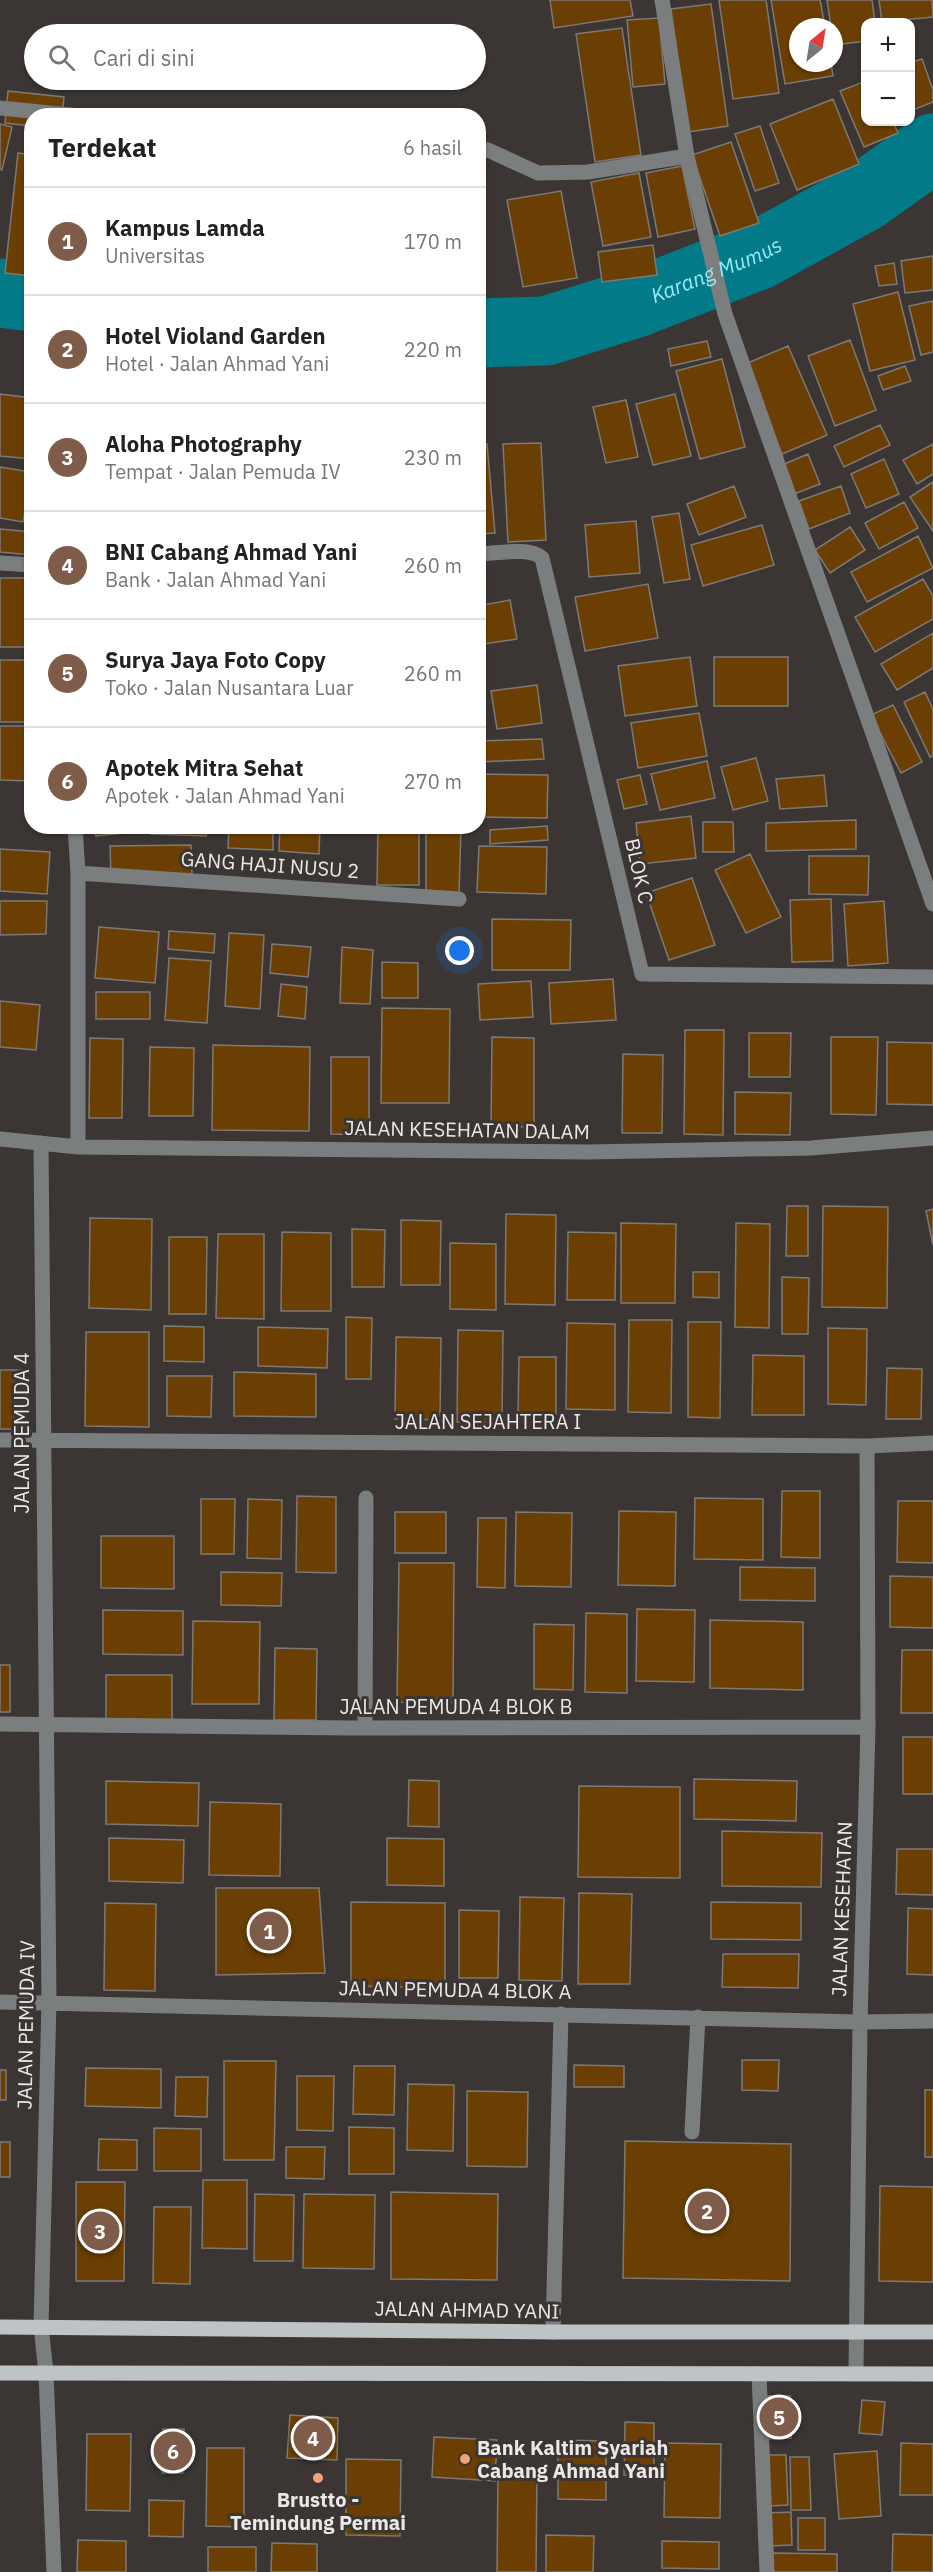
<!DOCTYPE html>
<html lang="id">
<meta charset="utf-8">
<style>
body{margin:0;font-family:"IBM Plex Sans",sans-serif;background:#f6f6f6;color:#222}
.controls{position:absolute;right:18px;top:18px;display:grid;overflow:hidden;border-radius:12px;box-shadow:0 2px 4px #0004}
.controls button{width:54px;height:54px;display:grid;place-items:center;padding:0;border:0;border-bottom:2px solid #e0e0e0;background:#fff;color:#222;font:30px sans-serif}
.compass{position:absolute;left:789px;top:18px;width:54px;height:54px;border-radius:50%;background:#fff;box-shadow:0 2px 4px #0004;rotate:30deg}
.you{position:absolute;left:460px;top:951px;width:21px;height:21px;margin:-15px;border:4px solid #fff;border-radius:50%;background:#1a73e8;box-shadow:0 0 0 9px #1a73e833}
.badge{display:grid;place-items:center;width:39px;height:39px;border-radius:50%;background:#7f5c49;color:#fff;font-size:20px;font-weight:700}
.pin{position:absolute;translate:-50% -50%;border:3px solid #fff;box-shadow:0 2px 6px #0006}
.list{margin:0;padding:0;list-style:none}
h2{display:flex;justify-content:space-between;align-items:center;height:78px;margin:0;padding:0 24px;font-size:26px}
h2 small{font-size:20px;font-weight:400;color:#767676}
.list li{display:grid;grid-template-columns:39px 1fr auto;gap:18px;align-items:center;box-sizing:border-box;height:108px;padding:0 24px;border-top:2px solid #e0e0e0}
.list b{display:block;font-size:22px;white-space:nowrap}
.list p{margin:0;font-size:20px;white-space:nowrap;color:#767676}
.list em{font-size:20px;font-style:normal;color:#767676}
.icon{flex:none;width:33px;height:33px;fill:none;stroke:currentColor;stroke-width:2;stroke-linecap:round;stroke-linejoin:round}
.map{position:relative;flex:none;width:933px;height:2572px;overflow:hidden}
.search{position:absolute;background:#fff;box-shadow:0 2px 4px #0004;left:24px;top:24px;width:462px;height:66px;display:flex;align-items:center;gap:15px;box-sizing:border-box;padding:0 21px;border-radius:33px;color:#767676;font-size:22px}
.panel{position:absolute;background:#fff;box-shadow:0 2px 4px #0004;left:24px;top:108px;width:462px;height:726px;border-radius:24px}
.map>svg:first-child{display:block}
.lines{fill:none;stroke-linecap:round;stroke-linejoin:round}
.river{stroke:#037a87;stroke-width:69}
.building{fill:#6b3f03;stroke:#7d7975;stroke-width:1.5}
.minor{stroke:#7b7e7f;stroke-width:15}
.major{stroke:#bec4c5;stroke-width:15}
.poi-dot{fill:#f0a279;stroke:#3b3634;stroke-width:2}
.labels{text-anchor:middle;stroke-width:6;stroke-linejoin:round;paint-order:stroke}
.street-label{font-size:20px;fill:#ebe8e6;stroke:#3b3634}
.poi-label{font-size:20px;font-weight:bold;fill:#ebe8e6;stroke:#3b3634;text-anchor:start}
.water-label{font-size:21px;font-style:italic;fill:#93eaf6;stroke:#3b3634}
</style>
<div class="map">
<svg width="933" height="2572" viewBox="0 0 933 2572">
<rect width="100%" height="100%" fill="#3b3634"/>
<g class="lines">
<g class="river">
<path d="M0 293 32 297"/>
<path id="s1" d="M478 333 546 331 639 302 759 255 864 197 933 148"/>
</g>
</g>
<path class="building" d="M550 0H630L633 16 554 28Z
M719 0H766L779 93 733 99Z
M771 0H820L825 27H798V63H831L833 76 785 84Z
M827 0H872L875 22H866V41L834 45V27H831Z
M879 0H932L933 17 882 22Z
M711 4 728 126 688 132 671 9Z
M659 18 665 84 633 87 627 20Z
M622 28 641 155 595 162 576 34Z
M922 59 933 90V102L910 111V63Z
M866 81V122H893L898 133 864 147 840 91Z
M8 91 64 97 62 116H32V126L5 123Z
M833 99 859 164 797 190 770 124Z
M0 124 12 127 2 170 0 169Z
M760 126 779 183 755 191 735 134Z
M731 142 759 223 720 236 692 155Z
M18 153 32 155V276L5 273Z
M682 166 695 229 658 237 646 173Z
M639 173 651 237 603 246 591 182Z
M561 191 577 278 523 287 507 200Z
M653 245 657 275 602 282 598 252Z
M933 256V290L905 293 901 261Z
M894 263 897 284 879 286 875 266Z
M898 292 915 360 870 371 853 304Z
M933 301V352L921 355 909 306Z
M850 340 876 410 835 426 808 356Z
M707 341 711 357 671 366 668 349Z
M788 346 827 435 782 454 743 365Z
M722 359 745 447 700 459 676 371Z
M905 366 911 381 883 390 878 376Z
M0 394 32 398V459L0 456Z
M675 394 691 456 653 465 636 404Z
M626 400 638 457 606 463 593 407Z
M880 425 890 445 844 467 834 446Z
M541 443 546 540 508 542 503 444Z
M478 444H487L495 533 478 534Z
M933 444V474L917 484 903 460Z
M808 454 820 484 794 494 782 465Z
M884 459 899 494 866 508 851 474Z
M0 467 31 472 23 522 0 518Z
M933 482V531L910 497Z
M734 486 746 517 699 535 687 504Z
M841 486 850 513 809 529 799 501Z
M904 502 918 528 879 549 865 523Z
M679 513 690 579 664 583 652 517Z
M636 521 640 573 589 577 585 525Z
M762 525 774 565 703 586 691 545Z
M850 527 865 550 830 573 815 550Z
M0 529 32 532V555L0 552Z
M918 536 933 568 867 602 851 572Z
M0 578H32V647H0Z
M923 579 933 596V619L875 652 855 617Z
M648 584 658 638 585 651 575 597Z
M510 600 517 639 478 645V606Z
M933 633V668L897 690 881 664Z
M690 657 697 706 625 716 618 666Z
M714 657H788V706H714Z
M0 660H32V722H0Z
M537 685 542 723 497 729 491 691Z
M478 692H481L483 729 478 730Z
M925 692 933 709V756L930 757 904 702Z
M893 705 922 762 901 773 871 715Z
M699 713 707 756 638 768 631 723Z
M0 726H32V781L0 780Z
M542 739 544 759 478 762V741Z
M756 758 768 801 733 810 721 767Z
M707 761 715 798 660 810 651 774Z
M478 774 548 775 547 818 478 817Z
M640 775 647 804 624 809 617 780Z
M824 775 827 806 780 809 776 779Z
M691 816 696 858 640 864 636 823Z
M856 820V849L766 851V823Z
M703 822H733L734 852H703Z
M95 826H141L142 831 96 836Z
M152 826H207L206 836 151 834Z
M229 826H273V850L228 848Z
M280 826H320L319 854 279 851Z
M378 826H419V885H377Z
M547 826 548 840 490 844V830Z
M426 827 461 828 459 894 426 893Z
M191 845 192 874 111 875 110 846Z
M479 846 547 847 546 894 477 892Z
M0 849 50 852 47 894 0 891Z
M750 854 781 917 746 933 715 870Z
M809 856H869L868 895 809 894Z
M692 878 715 945 669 960 646 893Z
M831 899 833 961 792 962 790 900Z
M0 901H47L46 934 0 935Z
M884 901 888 963 848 966 844 904Z
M492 919 571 920 570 970H492Z
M99 927 159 932 155 983 95 978Z
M169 931 215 934 214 953 168 949Z
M229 933 264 935 260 1009 225 1006Z
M272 944 311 947 308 977 270 973Z
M342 947 373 950 370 1004 340 1003Z
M169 958 211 961 207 1023 165 1020Z
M382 962 418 963V998H382Z
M613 979 616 1020 551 1024 549 983Z
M531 981 533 1017 480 1020 478 984Z
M281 984 307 987 305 1019 278 1016Z
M96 992H150V1019H96Z
M0 1001 40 1005 36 1050 0 1047Z
M382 1008 450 1009 449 1103H381Z
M685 1030H724L723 1135 684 1134Z
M749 1033H791L790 1077H749Z
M492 1037 534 1038V1127L491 1126Z
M831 1037H878L876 1115 831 1114Z
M90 1038 123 1039 122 1118H89Z
M887 1042 933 1043V1105L887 1104Z
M213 1045 310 1047 309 1131 212 1130Z
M150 1047 194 1048 193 1116H149Z
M623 1054 663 1055 662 1133H622Z
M331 1057H369V1135L331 1134Z
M735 1092 791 1093 790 1135 735 1134Z
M787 1206H808V1256H786Z
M823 1206 888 1207 887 1308 822 1307Z
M933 1209V1245L926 1211Z
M506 1214 556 1215 555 1305 505 1304Z
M90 1218 152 1219 151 1310 89 1308Z
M401 1220 441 1221 440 1285H401Z
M621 1223 676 1224 675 1303H621Z
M736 1223 770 1224 769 1328 735 1327Z
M352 1229 385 1230 384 1287H352Z
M282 1232 331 1233V1311H281Z
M568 1232 616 1233 615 1300H567Z
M218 1234H264V1319L216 1318Z
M169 1237H207L206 1314H169Z
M450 1243 496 1244V1310L450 1309Z
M693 1272H719V1298L693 1297Z
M782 1277 809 1278 808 1334H782Z
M346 1317 372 1318 371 1379H346Z
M629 1320H672L671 1413 628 1412Z
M688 1322H721L720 1418 688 1417Z
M567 1323 615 1324V1410L566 1409Z
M164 1326 204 1327V1362L164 1361Z
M258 1327 328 1329 327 1368 258 1366Z
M828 1328 867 1329 866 1405 828 1404Z
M458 1330 503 1331 502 1423 457 1422Z
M86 1332H149V1427L85 1426Z
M396 1337 441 1338 440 1420 395 1419Z
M753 1355 804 1356V1415H752Z
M519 1357H556V1414L518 1413Z
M887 1368 922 1369 921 1419H886Z
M0 1370H25L24 1429H0Z
M234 1372 316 1374V1417L234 1416Z
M167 1376H212L211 1417 167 1416Z
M782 1491H820V1558L781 1557Z
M297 1496 336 1497V1573L296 1572Z
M695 1498 763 1499V1560L694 1559Z
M201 1499H235L234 1554H201Z
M248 1499 282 1500 281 1559 247 1558Z
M898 1501H933V1563L897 1562Z
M619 1511 676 1512 675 1586 618 1585Z
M395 1512H446V1553H395Z
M516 1512 572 1513 571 1587 515 1586Z
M478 1518H506L505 1588 477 1587Z
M101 1536H174V1589L101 1588Z
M399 1563H454L453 1703 397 1702Z
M740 1567 815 1568V1601L740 1600Z
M221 1572 282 1573 281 1606 221 1605Z
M890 1576 933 1577V1628L890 1627Z
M637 1609 695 1610 694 1682 636 1681Z
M103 1610 183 1611V1655L103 1654Z
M586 1613 627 1614V1693L585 1692Z
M710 1620 803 1622V1690L710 1688Z
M193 1621 260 1622 259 1704H192Z
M534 1624 574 1625 573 1690 534 1689Z
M275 1648 317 1649 316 1720H274Z
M902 1650H933V1713H901Z
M0 1665H10V1712H0Z
M106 1675H172V1723H106Z
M903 1737H933V1794H903Z
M694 1779 797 1781 796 1821 694 1819Z
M409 1780 439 1781V1827L408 1826Z
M106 1781 199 1783 198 1826 106 1824Z
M579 1786 680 1787V1878L578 1877Z
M210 1802 281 1804 280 1876 209 1875Z
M722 1831 822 1833 821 1887 722 1886Z
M109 1838 184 1840 183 1883 109 1881Z
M387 1838 444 1839V1886L387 1885Z
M897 1849H933V1895L896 1894Z
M216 1888H319L325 1973 216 1975Z
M579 1893 632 1894 630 1984H578Z
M520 1897 564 1898 562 1981 519 1980Z
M351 1902 445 1903V1988L351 1986Z
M711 1902 801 1903V1940L711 1939Z
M105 1903 156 1904 155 1991 104 1990Z
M908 1908 933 1909V1975L907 1974Z
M459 1910 499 1911 498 1978H459Z
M723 1954H799L798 1988 722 1987Z
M742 2060H779L778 2091 742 2090Z
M224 2061H276L274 2160H224Z
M574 2065 624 2066V2087H574Z
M354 2066H395L394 2115 353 2114Z
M86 2068 161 2069V2108L85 2106Z
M0 2070H6V2100H0Z
M297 2076H334L333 2131 297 2130Z
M176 2077H208L207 2117 175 2116Z
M408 2084 454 2085 453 2151 407 2150Z
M925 2090H933V2157H925Z
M467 2091 528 2092 527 2167 467 2166Z
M349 2127 394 2128V2174H349Z
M154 2128 201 2129V2171H154Z
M99 2139 137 2140V2170H98Z
M625 2141 791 2144 790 2281 623 2278Z
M0 2142H10V2177H0Z
M286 2147H325L324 2179 286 2178Z
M203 2180H247V2249L202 2248Z
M76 2182H125L124 2281H76Z
M880 2186 933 2187V2282L879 2281Z
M391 2192 498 2194 497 2280 391 2279Z
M255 2194 294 2195 293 2261H254Z
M304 2194 375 2195 374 2269 303 2268Z
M154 2207H191L190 2284 153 2283Z
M766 2396H790L791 2438 768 2439Z
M862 2400 885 2402 882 2435 859 2433Z
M290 2415 338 2418 337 2460 287 2458Z
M625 2422 654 2423V2476L624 2475Z
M163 2429H184L183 2473H162Z
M87 2434H131L130 2511 86 2510Z
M434 2437 497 2440 495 2481 432 2477Z
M558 2440 606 2441V2500L558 2499Z
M665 2443 721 2444 720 2518 664 2517Z
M901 2443 933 2444V2495H900Z
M207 2448H244V2527L206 2526Z
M877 2451 881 2516 839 2519 834 2454Z
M767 2455H786L788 2505 769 2506Z
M790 2457H809L811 2510H791Z
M346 2459 401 2460 400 2536 346 2535Z
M498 2474 537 2475 536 2572H497Z
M149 2500 184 2501 183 2537 149 2536Z
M791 2512 792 2545 770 2546 768 2513Z
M798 2518H825V2550H798Z
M893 2534 933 2535V2572H892Z
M546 2535 594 2536 593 2572H546Z
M78 2540 126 2541V2572H77Z
M662 2541 719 2542V2569L662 2568Z
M272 2543 317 2544V2572H271Z
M208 2547H256V2572H208Z
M771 2553 837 2554V2572H771Z"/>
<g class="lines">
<path class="minor" d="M662 0 687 156 725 314 933 904
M0 108 80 116
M478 148 488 150 538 173 588 172 687 156
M478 554C496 554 529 546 542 558L642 974 933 977
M0 563 32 565
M75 826 78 873V1147
M78 873 459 899
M0 1139 78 1147 588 1152 811 1148 933 1138
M41 1143 49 2002 41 2326 46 2373 54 2572
M0 1440 867 1446 933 1443
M0 1724 351 1728 868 1727
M365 1728 366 1498
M0 2002 860 2022 933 2021
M692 2132 698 2017
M553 2332 561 2014
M759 2374 767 2572
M856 2374 860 2022 868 1727 867 1446"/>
<path class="major" d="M0 2327 553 2332H933
M0 2373 933 2374"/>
</g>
<g class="poi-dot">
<circle cx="465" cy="2459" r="6"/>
<circle cx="318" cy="2478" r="6"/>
</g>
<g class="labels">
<g class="street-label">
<text transform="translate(270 865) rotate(4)" y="7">GANG HAJI NUSU 2</text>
<text transform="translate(639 871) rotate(77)" y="7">BLOK C</text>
<text transform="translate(467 1130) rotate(1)" y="7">JALAN KESEHATAN DALAM</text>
<text x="488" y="1429">JALAN SEJAHTERA I</text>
<text transform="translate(22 1433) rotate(-90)" y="7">JALAN PEMUDA 4</text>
<text x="456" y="1714">JALAN PEMUDA 4 BLOK B</text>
<text transform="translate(842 1909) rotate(-88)" y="7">JALAN KESEHATAN</text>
<text transform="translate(455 1990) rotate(1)" y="7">JALAN PEMUDA 4 BLOK A</text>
<text transform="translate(26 2025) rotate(-89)" y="7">JALAN PEMUDA IV</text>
<text transform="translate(467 2310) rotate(1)" y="7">JALAN AHMAD YANI</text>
</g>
<g class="poi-label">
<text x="477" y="2455">Bank Kaltim Syariah<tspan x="477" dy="23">Cabang Ahmad Yani</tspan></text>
<text x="318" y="2507" text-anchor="middle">Brustto -<tspan x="318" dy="23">Temindung Permai</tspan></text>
</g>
<g class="water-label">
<text dy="7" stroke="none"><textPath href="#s1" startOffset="249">Karang Mumus</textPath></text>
</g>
</g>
</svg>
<div class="controls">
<button>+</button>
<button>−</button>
</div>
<svg class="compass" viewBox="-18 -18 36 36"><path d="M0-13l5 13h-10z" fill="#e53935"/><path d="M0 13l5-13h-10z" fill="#767676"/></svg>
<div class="you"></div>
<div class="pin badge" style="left:269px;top:1931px">1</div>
<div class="pin badge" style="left:707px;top:2211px">2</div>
<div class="pin badge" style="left:100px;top:2231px">3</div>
<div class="pin badge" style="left:313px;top:2438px">4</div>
<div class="pin badge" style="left:779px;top:2417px">5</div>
<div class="pin badge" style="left:173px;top:2451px">6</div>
<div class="search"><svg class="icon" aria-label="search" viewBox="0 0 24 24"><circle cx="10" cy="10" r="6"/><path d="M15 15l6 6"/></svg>Cari di sini</div>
<section class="panel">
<h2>Terdekat<small>6 hasil</small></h2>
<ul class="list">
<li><span class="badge">1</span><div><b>Kampus Lamda</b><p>Universitas</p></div><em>170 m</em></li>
<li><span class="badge">2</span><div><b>Hotel Violand Garden</b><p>Hotel · Jalan Ahmad Yani</p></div><em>220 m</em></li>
<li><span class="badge">3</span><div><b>Aloha Photography</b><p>Tempat · Jalan Pemuda IV</p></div><em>230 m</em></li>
<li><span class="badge">4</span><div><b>BNI Cabang Ahmad Yani</b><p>Bank · Jalan Ahmad Yani</p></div><em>260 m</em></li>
<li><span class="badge">5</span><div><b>Surya Jaya Foto Copy</b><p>Toko · Jalan Nusantara Luar</p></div><em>260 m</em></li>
<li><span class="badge">6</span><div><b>Apotek Mitra Sehat</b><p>Apotek · Jalan Ahmad Yani</p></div><em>270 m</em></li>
</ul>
</section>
</div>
